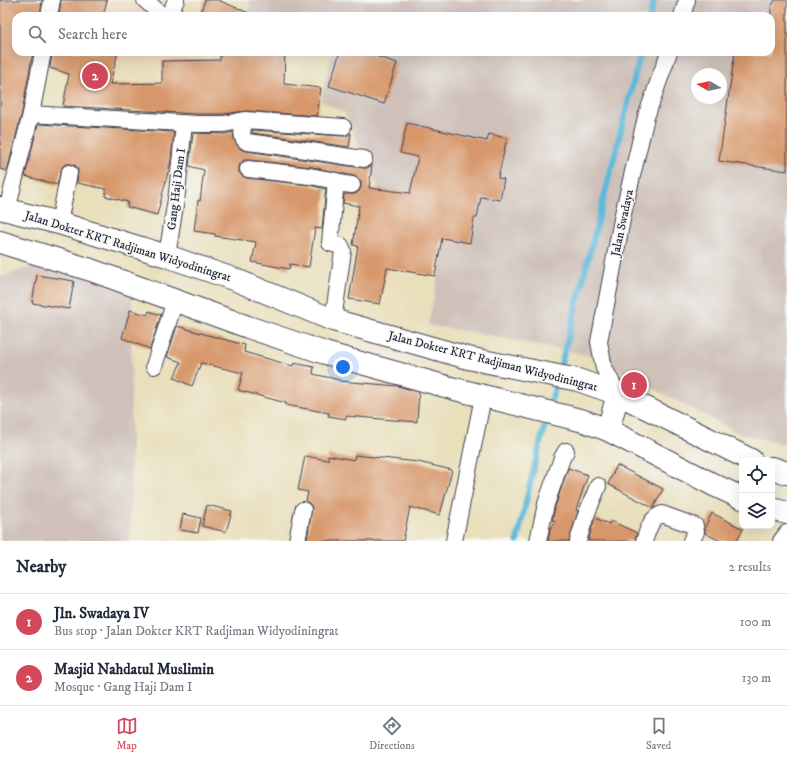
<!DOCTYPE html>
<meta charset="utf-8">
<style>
body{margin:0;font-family:"IM FELL DW Pica",serif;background:#f6f6f7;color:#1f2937}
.controls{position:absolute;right:12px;bottom:12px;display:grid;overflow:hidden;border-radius:8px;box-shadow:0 4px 16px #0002}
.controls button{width:36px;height:36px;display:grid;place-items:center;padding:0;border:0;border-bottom:1px solid #e0e1e3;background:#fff;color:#1f2937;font:20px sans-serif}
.compass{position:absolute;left:691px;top:68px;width:36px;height:36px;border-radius:50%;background:#fff;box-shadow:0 4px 16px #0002;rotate:279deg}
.you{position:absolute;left:343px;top:367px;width:14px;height:14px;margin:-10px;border:3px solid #fff;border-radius:50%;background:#1a73e8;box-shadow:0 0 0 6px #1a73e833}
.badge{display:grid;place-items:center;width:26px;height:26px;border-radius:50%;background:#d1495b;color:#fff;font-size:13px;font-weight:700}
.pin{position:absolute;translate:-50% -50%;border:2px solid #fff;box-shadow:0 1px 4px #0006}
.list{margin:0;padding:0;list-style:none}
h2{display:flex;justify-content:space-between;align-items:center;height:52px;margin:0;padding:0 16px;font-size:17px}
h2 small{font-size:13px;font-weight:400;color:#747a83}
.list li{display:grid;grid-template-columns:26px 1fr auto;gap:12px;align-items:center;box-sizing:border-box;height:56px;padding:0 16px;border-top:1px solid #e0e1e3}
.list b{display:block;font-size:15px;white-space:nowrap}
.list p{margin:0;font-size:13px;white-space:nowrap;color:#747a83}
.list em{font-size:13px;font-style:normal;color:#747a83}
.icon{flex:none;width:22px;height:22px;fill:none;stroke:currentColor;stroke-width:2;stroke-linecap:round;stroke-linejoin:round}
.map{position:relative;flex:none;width:787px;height:541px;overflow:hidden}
.search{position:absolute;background:#fff;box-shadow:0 4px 16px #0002;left:12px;right:12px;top:12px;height:44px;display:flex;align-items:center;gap:10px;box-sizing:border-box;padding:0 14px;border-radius:12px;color:#747a83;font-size:15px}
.sheet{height:164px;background:#fff}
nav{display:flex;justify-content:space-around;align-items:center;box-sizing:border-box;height:56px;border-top:1px solid #e0e1e3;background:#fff;font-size:11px;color:#747a83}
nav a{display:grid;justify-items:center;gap:2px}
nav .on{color:#d1495b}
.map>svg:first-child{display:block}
.built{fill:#f2d5bd}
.industrial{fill:#cfc1ba;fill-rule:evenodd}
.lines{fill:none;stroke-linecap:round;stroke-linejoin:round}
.stream{stroke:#5db9db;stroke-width:6}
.building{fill:#d7976b}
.minor-casing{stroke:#403e4e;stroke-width:18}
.primary-casing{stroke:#403e4e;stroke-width:24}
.minor{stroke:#fff;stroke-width:16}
.primary{stroke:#fff;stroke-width:22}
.labels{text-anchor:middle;stroke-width:3;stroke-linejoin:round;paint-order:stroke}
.street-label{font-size:12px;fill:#22223b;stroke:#f6f6f2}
</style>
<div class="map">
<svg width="787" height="541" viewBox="0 0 787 541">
<rect width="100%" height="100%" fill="#f6f6f2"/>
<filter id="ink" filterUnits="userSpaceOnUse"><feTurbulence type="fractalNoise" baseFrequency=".025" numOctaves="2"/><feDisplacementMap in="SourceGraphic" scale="8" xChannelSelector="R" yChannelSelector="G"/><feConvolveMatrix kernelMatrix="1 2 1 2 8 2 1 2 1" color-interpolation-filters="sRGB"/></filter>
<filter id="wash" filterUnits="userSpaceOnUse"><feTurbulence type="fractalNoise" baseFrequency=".012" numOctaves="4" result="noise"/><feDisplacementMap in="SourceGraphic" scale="16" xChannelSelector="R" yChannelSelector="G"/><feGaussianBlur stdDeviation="0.9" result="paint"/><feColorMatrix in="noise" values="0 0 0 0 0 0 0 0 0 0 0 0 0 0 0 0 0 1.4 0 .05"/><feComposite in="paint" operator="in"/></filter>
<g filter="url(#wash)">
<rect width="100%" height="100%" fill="#e9dfbb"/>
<path class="built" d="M61 0H117L145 10 153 16H61Z
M99 52H199L178 62 98 59Z"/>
<path class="industrial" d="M250 0H787V445L738 433 591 356 482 334 428 325 447 234 392 220 345 113 321 101 332 52H771V16H248ZM697 74H721V98H697Z
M54 260 132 287 130 541H0V277Z"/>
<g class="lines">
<path class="stream" d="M650 16 654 0
M517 541 534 467 577 303 641 52"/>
</g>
<g id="blocks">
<path class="building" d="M0 0H42L40 16H16V52H33L22 112 7 171 0 169Z
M61 0H107L103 16H59Z
M205 0H218L256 16H199Z
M775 0H787V171L719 161 735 52H771V7Z
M52 52H118L110 84 162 83V61L220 60V52H285L284 84 321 88 317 116 246 111 223 114H197L63 106 69 74 50 68Z
M340 52H364L397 63 384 104 329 86Z
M407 123 487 141 489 134 507 138 498 178 504 179 500 200 481 197 477 218H474L470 243 442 238 435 276 387 268 380 304 349 299 358 246 353 245 359 206 343 203 344 194H355L359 191 361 187V181L358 178 354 176 312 167 249 160H244L240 164 239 168V172L242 176 247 178 309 185 326 189 322 229 315 228 309 267 290 264 289 269 252 262 256 242 215 236V234L194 231 198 200 200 201 204 170 189 166 193 133 224 134 233 132 234 140 237 145 241 149 246 151 363 168H367L372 165 369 188 410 193 418 157 400 153Z
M38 124 174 132 171 161 157 215 127 207 128 202 105 196 106 189 77 183 78 170 76 166 71 164H66L62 167 57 185 25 176Z
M252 130 342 136H347L351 133 349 147 252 133Z
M37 275 74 281 69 309 32 303Z
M130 310 147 315 149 311 161 315 150 349 122 338Z
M177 326 204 334 245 345 244 352 293 366 294 363 314 367 313 374 340 380V381L398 386 419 392 417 422 346 416V419L328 416 329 413 286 405V403L238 390 243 373 201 363 192 386 174 378 181 362 167 357Z
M328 455 354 460 355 455 418 462 452 470 440 515 410 507 403 541H307L312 507 309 503 306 501 308 492 298 490 305 456 328 460Z
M617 465 663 489 653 508 608 484Z
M568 468 588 475 576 510 578 511 569 541H548L550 530 555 521 552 520 555 507Z
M207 505 232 511 226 532 202 526Z
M712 513 743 529 736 541H720L705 533V527Z
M183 514 201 518 198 533 180 530Z
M595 518 609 524 611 521 637 533 635 541H588Z"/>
</g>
</g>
<g filter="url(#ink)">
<use href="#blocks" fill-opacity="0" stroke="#403e4e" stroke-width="1"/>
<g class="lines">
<g class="minor-casing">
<path id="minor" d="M145 0 163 16
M49 16 52 0
M169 16 176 0
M682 16 687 0
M31 114 197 124H224L245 120 343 127
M245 120C243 128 239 137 247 142 286 146 325 154 364 159
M248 169 310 176 336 181 344 184 352 185
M7 210 31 114 43 52
M59 223 69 173
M167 256 177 193 184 123
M333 320 343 251 341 246 330 243 336 181
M154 366 175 301
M618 394 604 368 599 342 623 214 646 117 669 52
M297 541 303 510
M454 541 483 397
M538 541 546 504 562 458 566 451
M578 541 585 518 598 486
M644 541C648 531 650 518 662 514L695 526 696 532 691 541
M781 541 787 533"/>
</g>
<g class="primary-casing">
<path id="primary" d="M0 208 59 223 167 256 236 280 333 320 468 358 578 380 618 394 751 460
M0 242 91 270 248 327 325 353 455 389 584 421 608 430 714 485 742 498
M608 430 618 394
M772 468 787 473
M772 509 787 513"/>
</g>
<use href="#minor" class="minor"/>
<use href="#primary" class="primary"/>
</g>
</g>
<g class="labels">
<g class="street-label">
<text transform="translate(176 189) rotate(-83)" y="4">Gang Haji Dam I</text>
<text transform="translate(622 223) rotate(-78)" y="4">Jalan Swadaya</text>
<text transform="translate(128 246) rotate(17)" y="4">Jalan Dokter KRT Radjiman Widyodiningrat</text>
<text transform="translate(493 361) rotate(14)" y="4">Jalan Dokter KRT Radjiman Widyodiningrat</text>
</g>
</g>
</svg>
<div class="controls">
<button><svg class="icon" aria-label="locate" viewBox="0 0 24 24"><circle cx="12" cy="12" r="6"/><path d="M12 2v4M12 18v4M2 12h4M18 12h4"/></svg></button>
<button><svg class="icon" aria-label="layers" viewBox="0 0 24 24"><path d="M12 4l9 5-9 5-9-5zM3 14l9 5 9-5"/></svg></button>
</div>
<svg class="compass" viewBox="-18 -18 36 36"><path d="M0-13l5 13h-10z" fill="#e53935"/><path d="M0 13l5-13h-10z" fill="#747a83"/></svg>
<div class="you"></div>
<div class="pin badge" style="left:634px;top:385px">1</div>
<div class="pin badge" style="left:95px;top:76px">2</div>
<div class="search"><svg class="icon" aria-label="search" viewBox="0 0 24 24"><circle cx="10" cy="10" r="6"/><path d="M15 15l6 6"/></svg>Search here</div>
</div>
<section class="sheet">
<h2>Nearby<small>2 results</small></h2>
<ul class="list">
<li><span class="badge">1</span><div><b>Jln. Swadaya IV</b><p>Bus stop · Jalan Dokter KRT Radjiman Widyodiningrat</p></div><em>100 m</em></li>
<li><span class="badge">2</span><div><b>Masjid Nahdatul Muslimin</b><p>Mosque · Gang Haji Dam I</p></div><em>130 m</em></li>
</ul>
</section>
<nav>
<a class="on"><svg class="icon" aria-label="map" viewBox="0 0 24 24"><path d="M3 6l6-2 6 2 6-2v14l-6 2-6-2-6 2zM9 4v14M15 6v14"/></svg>Map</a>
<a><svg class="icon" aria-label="directions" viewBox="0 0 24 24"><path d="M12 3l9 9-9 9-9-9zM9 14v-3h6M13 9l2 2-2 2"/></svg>Directions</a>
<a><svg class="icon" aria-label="saved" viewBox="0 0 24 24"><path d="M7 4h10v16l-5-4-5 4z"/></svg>Saved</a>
</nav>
